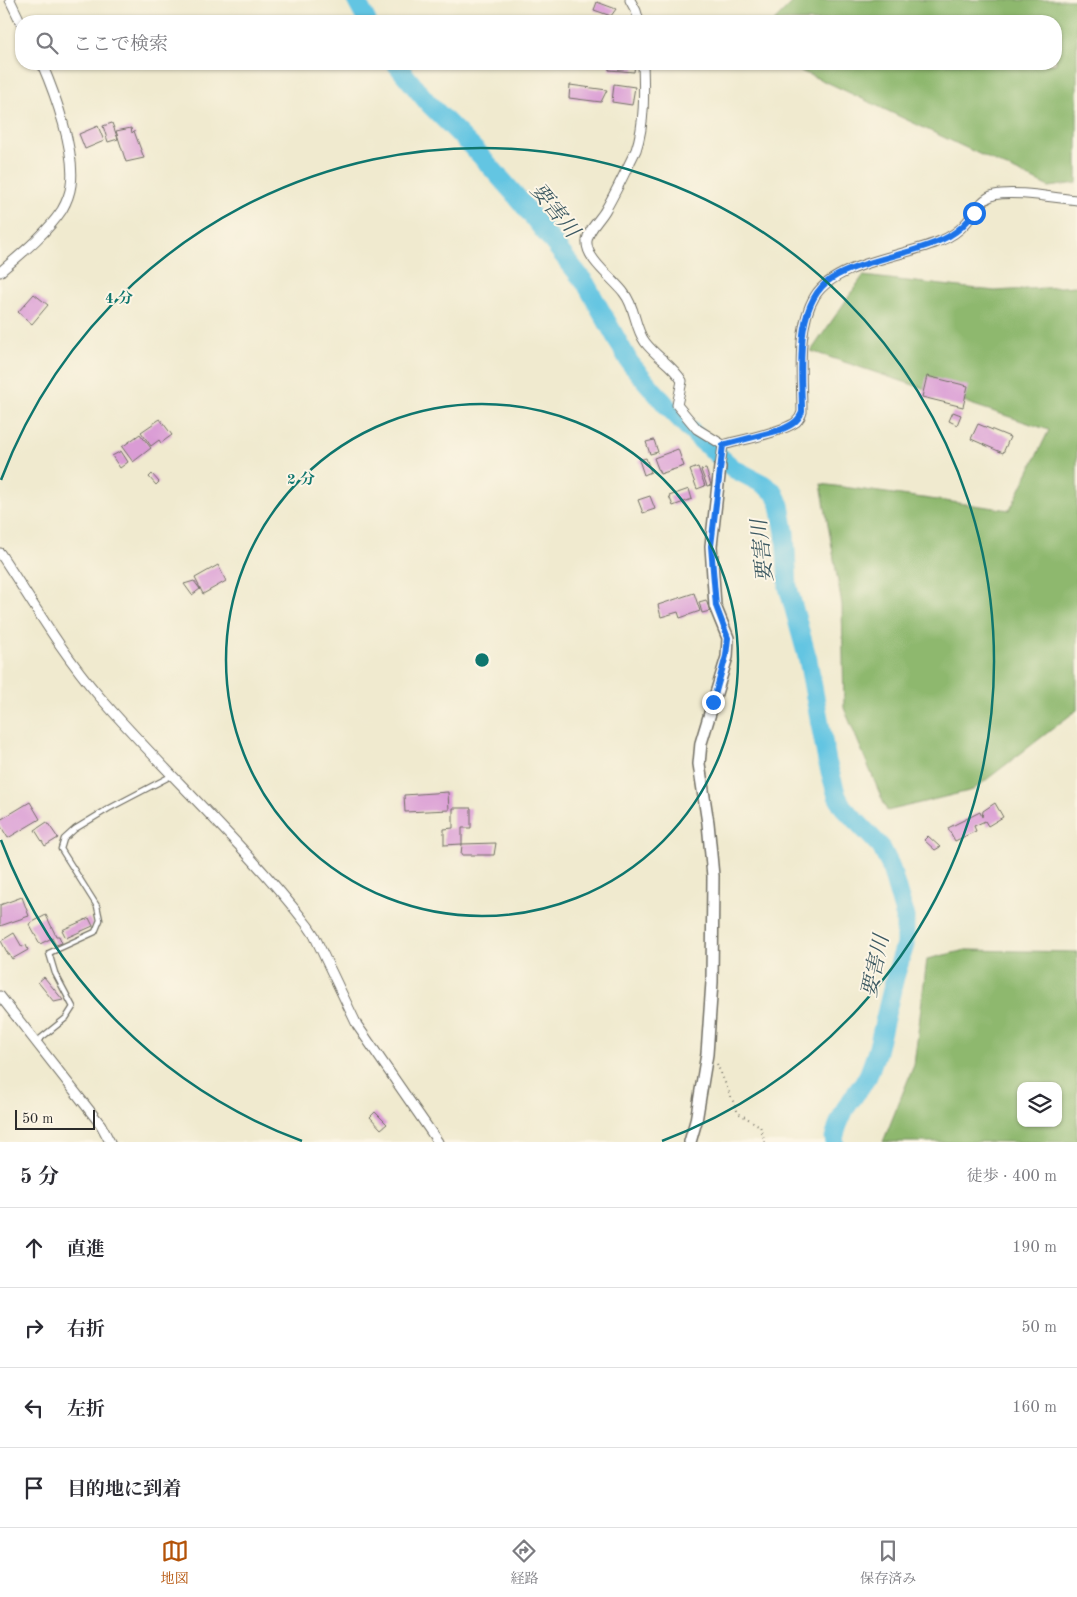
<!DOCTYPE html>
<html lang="ja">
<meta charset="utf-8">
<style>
body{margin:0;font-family:"Old Standard TT","Noto Serif JP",serif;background:#f2f2f3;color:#2b2b33}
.controls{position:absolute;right:15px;bottom:15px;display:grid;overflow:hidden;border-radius:10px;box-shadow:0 1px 4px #0004}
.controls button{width:45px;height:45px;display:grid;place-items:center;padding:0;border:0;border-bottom:1px solid #e1e1e2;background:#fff;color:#2b2b33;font:25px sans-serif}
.scale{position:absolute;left:15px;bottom:12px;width:80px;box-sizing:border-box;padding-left:5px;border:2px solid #2b2b2b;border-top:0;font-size:14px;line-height:18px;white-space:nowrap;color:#2b2b2b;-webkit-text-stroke:4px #fcf5e5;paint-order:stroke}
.stop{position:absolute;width:15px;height:15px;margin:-11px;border:4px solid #1a73e8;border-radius:50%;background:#fff}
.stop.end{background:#1a73e8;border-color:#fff;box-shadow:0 1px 5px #0008}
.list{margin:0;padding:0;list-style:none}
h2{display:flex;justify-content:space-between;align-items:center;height:65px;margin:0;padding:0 20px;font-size:21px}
h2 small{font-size:16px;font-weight:400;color:#7c7c81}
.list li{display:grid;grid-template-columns:32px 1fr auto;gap:15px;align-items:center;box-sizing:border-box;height:80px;padding:0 20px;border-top:1px solid #e1e1e2}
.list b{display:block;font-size:19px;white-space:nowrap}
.list em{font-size:16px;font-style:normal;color:#7c7c81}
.icon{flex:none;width:28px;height:28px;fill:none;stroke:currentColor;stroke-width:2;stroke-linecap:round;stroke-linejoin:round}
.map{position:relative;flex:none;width:1077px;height:1142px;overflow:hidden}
.search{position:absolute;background:#fff;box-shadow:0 1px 4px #0004;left:15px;right:15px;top:15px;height:55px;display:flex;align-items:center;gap:12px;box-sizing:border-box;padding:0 18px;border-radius:20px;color:#7c7c81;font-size:19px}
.sheet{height:385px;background:#fff}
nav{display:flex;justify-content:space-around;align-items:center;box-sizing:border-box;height:70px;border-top:1px solid #e1e1e2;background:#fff;font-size:14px;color:#7c7c81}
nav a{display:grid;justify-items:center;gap:2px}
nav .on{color:#b45309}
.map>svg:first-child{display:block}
.forest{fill:#8eb86e;stroke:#5c724c;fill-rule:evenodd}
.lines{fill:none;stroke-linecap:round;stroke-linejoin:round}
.river{stroke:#64c5e2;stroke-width:19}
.building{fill:#da9cd5}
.service-casing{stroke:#706e64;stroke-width:7}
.minor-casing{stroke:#706e64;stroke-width:11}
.tertiary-casing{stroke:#706e64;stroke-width:14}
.path{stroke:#706e64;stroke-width:2;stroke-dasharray:1 4;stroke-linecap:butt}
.service{stroke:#fff;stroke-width:4.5}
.minor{stroke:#fff;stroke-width:9}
.tertiary{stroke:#fff;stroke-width:11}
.route{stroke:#1a73e8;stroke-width:6}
.ring{fill:none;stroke:#0f766e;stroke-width:2.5}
.labels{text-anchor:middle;stroke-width:4;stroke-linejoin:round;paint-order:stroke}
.water-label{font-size:21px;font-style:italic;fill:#3c5962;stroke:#fcf5e5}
.centre{fill:#0f766e;stroke:#fcf5e5;stroke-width:2.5}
.ring-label{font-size:15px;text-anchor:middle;font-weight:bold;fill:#0f766e;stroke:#fcf5e5;stroke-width:4;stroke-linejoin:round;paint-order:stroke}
</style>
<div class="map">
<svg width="1077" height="1142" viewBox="0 0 1077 1142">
<rect width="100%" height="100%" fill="#fcf5e5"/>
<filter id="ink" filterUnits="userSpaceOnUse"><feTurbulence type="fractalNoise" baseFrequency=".02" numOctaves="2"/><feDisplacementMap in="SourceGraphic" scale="10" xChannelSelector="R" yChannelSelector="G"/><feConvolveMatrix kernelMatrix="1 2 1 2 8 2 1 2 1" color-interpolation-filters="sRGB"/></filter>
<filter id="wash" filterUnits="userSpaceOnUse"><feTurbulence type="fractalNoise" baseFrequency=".0096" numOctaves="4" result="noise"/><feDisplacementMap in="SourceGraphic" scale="20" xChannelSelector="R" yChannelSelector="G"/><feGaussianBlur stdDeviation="1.12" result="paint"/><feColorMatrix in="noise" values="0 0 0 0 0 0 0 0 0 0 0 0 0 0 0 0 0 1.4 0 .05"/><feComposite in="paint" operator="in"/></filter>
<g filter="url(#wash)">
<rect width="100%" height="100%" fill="#f0eacf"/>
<path class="forest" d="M795 0H1077V183L1049 187 833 85 784 64H1056V21H774Z
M863 276 995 291 1077 286V710L973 790 887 811 844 708 842 605 821 484 1010 510 1049 430 811 351Z
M966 950 1077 952V1142H883L914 1065 927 959ZM1021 1086H1058V1123H1021Z"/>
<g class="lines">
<path class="river" d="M356 0 367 21
M396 64 428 103 480 155 517 197 586 284 630 363 667 406 696 436 734 469 763 484 774 492 780 505 785 533 788 587 808 660 827 761 837 796 843 807 881 847 890 865 905 917V945L895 977 877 1051 868 1076 845 1109 838 1125 834 1138 835 1142"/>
</g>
<g id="blocks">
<path class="building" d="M597 2 616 9 611 16 594 10Z
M609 64H635L634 72 609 70Z
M614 84 635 87 632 105 612 102Z
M570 85 607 90 601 102 569 98Z
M112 123 118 139 108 142 103 126Z
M98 126 104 141 85 149 79 134Z
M131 128 132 133 134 131 144 158 126 162 116 131Z
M34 294 48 305 32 324 18 312Z
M927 376 968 386 963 407 922 397Z
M953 412 961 415 957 425 949 421Z
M160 419 172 435 161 443 159 440 151 446 141 432Z
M978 424 1010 437 1003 453 971 439Z
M140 434 151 448 133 462 122 447Z
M654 440 658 452 650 454 646 442Z
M678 449 684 466 660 474 654 458Z
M121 451 128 462 120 468 112 456Z
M646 458 651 472 644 475 639 460Z
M698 467 705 486 697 489 690 470Z
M706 469 711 485 707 486 701 470Z
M152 474 159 482 156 485 149 477Z
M689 489 692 499 673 506 669 496Z
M650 496 655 509 643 513 638 500Z
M218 565 226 581 203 594 195 578Z
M194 581 200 589 192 595 184 584Z
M694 593 700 611 680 618 678 612 661 617 658 605Z
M706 600 710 611 702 613 699 602Z
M448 792 449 810 405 812 404 795Z
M30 802 40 819 8 838 0 825V820Z
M995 803 1003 817 988 826 985 821 974 826 976 831 955 841 948 828 980 812 982 817 983 811Z
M453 808H471V828H462V844L496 843 494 855H461L462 844 444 845V829L453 828Z
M47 822 58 838 45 846 35 830Z
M928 836 940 847 935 850 924 840Z
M22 897 29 916 0 926V905Z
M46 915 56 936H59L62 943 56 945 52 938 40 944 29 924Z
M89 918 93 926 66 938 62 930Z
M14 933 22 947 26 945 28 950 12 959 9 954H8L1 941Z
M44 977 63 1000 54 1002 38 982Z
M375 1112 387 1124 381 1129 370 1117Z"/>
</g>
</g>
<g filter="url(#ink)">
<use href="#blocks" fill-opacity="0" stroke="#706e64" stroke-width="1"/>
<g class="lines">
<g class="service-casing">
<path id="service" d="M36 1042 66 1018 73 1007 55 973 49 953 95 932 100 920 97 906 61 849 64 839 75 829 108 809 171 776"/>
</g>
<g class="minor-casing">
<path id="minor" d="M10 0 21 23
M630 0 636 11 639 21
M643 64C644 92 645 123 636 150 626 170 617 190 606 209 601 219 588 229 587 241 585 259 615 280 624 293 636 308 634 327 645 342 656 357 673 365 682 381L677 405 697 429 723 445C741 440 783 432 796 422 799 419 801 416 802 412 802 377 796 327 815 296 835 263 906 256 940 241 950 237 958 232 965 224 974 215 980 199 994 195 1014 190 1055 198 1077 200
M0 272C21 254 46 234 62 210 66 203 70 193 71 185 76 152 55 94 42 64
M720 467 723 445
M0 553C32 601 61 652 99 696 167 775 245 844 308 926L314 935 357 1025 438 1142
M0 996 101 1125 110 1142"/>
</g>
<g class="tertiary-casing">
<path id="tertiary" d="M690 1142 696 1121 707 1054 712 982 713 876 708 823 699 764 701 743 727 657 728 638 715 606 711 546 720 467"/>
</g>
<path class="path" d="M717 1064 738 1113 760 1126 765 1142"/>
<use href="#service" class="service"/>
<use href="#minor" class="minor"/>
<use href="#tertiary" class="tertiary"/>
</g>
</g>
<g class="lines" filter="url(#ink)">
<path class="route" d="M713 702 726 656 728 638 716 606 711 546 723 445 780 430C790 426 798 422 802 412 802 373 793 304 831 279 852 265 892 257 917 249 942 241 958 235 974 213"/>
</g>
<g class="ring">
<circle cx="482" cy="660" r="256"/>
<path d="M302 1141A513 513 0 0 1 1 840M1 480A513 513 0 1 1 662 1141"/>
</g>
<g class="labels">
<g class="water-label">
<text transform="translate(555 210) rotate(51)" y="7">要害川</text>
<text transform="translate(762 551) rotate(-96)" y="7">要害川</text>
<text transform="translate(875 966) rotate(-78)" y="7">要害川</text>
</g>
</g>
<circle cx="482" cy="660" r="8" class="centre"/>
<g class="ring-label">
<text x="119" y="303">4 分</text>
<text x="301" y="484">2 分</text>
</g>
</svg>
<div class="controls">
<button><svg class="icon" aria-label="layers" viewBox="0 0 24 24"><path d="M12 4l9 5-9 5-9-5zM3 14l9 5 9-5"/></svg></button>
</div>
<div class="scale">50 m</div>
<div class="stop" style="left:974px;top:213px"></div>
<div class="stop end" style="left:713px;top:702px"></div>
<div class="search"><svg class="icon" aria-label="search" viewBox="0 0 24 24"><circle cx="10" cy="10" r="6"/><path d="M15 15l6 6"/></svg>ここで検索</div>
</div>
<section class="sheet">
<h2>5 分<small>徒歩 · 400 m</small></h2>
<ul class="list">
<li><svg class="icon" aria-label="ahead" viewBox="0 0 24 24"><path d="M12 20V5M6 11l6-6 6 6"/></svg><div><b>直進</b></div><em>190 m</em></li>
<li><svg class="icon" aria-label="right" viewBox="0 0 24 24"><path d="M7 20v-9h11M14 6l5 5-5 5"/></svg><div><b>右折</b></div><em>50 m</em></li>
<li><svg class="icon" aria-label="left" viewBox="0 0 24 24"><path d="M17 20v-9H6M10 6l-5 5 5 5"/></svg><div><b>左折</b></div><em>160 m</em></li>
<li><svg class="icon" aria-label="arrive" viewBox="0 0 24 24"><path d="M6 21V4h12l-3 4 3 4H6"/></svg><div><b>目的地に到着</b></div></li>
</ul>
</section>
<nav>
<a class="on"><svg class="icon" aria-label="map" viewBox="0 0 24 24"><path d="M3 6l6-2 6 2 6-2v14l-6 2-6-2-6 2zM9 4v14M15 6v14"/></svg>地図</a>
<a><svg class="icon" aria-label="directions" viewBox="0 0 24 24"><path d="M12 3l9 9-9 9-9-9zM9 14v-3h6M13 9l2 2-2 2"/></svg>経路</a>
<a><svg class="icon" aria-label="saved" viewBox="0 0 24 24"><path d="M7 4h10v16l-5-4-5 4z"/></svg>保存済み</a>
</nav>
